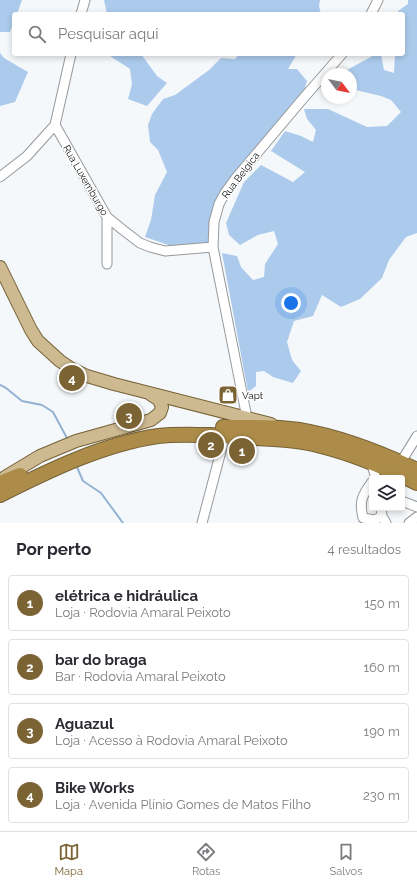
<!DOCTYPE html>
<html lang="pt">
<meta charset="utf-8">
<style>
body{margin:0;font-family:Raleway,sans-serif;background:#f7f7f7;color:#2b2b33}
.controls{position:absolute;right:12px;bottom:12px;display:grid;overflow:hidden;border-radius:4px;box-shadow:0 2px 6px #0003}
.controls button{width:36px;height:36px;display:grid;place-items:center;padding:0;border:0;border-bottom:1px solid #e1e1e2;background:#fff;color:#2b2b33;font:20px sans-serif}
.compass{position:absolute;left:321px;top:68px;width:36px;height:36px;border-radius:50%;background:#fff;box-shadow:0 2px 6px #0003;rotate:122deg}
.you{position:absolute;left:291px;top:303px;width:14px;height:14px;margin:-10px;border:3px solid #fff;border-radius:50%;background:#1a73e8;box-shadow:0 0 0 6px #1a73e833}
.badge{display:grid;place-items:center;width:26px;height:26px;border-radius:50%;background:#7b6334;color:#fff;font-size:13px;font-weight:700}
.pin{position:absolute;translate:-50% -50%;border:2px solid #fff;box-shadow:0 1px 4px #0006}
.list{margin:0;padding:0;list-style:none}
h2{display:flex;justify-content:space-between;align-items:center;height:52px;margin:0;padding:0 16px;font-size:17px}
h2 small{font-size:13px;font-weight:400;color:#7c7c81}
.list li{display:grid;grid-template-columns:26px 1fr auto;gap:12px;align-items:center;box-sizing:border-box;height:56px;margin:0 8px 8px;padding:0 8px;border:1px solid #e1e1e2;border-radius:4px}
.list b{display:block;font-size:15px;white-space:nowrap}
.list p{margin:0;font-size:13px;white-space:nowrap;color:#7c7c81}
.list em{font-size:13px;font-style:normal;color:#7c7c81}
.icon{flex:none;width:22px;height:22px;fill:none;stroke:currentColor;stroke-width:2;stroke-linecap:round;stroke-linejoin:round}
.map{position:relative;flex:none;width:417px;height:523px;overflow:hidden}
.search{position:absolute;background:#fff;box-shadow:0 2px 6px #0003;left:12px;right:12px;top:12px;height:44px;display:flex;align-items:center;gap:10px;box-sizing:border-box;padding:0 14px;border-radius:4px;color:#7c7c81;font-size:15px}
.sheet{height:308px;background:#fff}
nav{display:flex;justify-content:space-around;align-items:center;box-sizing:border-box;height:56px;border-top:1px solid #e1e1e2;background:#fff;font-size:11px;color:#7c7c81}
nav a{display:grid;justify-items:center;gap:2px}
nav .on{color:#7b6334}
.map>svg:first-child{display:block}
.forest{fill:#accbec}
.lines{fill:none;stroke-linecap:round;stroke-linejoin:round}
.stream{stroke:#94b2d2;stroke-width:2}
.minor-casing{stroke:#96989b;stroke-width:11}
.major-casing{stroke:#756135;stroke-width:14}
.highway-casing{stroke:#756135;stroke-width:16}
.minor{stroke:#fff;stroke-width:9}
.major{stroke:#cdba91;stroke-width:12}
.highway{stroke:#ac8c48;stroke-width:14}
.labels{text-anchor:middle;stroke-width:3;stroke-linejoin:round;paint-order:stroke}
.street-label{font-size:10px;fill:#0f1011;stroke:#fff}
.poi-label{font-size:10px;fill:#0f1011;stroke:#fff;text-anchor:start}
</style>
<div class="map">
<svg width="417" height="523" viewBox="0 0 417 523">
<rect width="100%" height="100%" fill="#f5f8fb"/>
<path class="forest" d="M0 0H22L17 14H14V21L10 32H0Z
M104 0H320L319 6 321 14H107Z
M408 0H417V233L406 237 389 260 382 278 360 299 341 307 322 295 313 316 294 321 287 342 292 360 301 371 293 383 273 377 264 371 256 372V386L248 392 222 253 237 256 241 267 253 280 264 277 265 264 278 244 274 231 258 235 240 245 229 235 226 223 244 182 261 165 293 182 305 172 271 151 285 131 301 136 313 142 316 130 307 119 304 109H328L367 127 387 126 401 112 391 100 381 96 351 89V74H347V70L376 54H381L384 70 394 73 395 54H403V14H398V11L408 4Z
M0 53 4 58 28 72 15 102 0 106Z
M107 54H141L157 76 167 83 147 106 128 99 132 84 130 69Z
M239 54H297L288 69H297L307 81 303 95 241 165 218 201 208 244 174 247 145 237 151 220 155 195 167 172 158 150 150 142 148 125 152 114 163 99 175 95 209 70 221 58 235 59Z"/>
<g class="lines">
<path class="stream" d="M0 385 6 388 22 401 42 405 53 412 68 440
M76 465 83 481 101 493 123 523"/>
<g class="minor-casing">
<path id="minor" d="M81 14 85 0
M371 14 378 0
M55 125 107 217 123 230 140 243 150 247 165 251 213 247
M0 177 27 156 55 125 71 54
M107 264V217
M247 418 213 247 214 222 219 204 225 193 236 178 301 101 342 54
M371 462 376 478
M401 462 417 436
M372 482C362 495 359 502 363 518L375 520 382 516
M402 501 417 507
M381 508 382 516 386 523
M202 523 225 436
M409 523 417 517"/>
</g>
<g class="major-casing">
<path id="major" d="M0 267 31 330 38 341 60 361 72 369 87 376 114 384 271 424
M5 477 40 456 76 441 151 420 160 413 162 407 159 400 150 394"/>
</g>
<g class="highway-casing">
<path id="highway" d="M223 427C248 427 274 426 299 430 341 437 379 452 417 470
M0 483 20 475
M0 495C50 470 103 444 158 436 175 434 193 435 210 435 224 436 238 437 252 438 275 439 299 440 321 446 354 454 386 468 417 483"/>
</g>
<use href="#minor" class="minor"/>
<use href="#major" class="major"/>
<use href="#highway" class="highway"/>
</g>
<defs>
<g id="shop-square" transform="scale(1)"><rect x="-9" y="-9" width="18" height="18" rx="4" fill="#7b6334" stroke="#fff"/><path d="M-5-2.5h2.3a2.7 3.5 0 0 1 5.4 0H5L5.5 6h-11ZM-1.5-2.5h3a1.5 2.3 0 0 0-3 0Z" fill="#fff"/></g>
</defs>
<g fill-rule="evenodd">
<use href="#shop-square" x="228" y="395"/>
</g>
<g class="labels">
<g class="street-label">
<text transform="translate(240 175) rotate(-53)" y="4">Rua Belgica</text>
<text transform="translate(86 180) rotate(60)" y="4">Rua Luxemburgo</text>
</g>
<g class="poi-label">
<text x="242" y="399">Vapt</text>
</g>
</g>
</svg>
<div class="controls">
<button><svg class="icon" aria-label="layers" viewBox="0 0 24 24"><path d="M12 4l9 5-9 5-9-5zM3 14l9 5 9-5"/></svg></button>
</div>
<svg class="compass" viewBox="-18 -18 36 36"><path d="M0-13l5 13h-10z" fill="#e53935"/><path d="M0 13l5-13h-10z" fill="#7c7c81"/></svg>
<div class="you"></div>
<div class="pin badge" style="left:242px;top:451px">1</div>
<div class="pin badge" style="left:211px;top:445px">2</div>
<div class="pin badge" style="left:129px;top:416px">3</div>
<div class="pin badge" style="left:72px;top:378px">4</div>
<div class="search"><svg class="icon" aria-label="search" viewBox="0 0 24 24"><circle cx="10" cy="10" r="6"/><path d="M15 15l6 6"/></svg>Pesquisar aqui</div>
</div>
<section class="sheet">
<h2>Por perto<small>4 resultados</small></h2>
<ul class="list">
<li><span class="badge">1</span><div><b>elétrica e hidráulica</b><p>Loja · Rodovia Amaral Peixoto</p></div><em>150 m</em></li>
<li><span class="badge">2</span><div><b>bar do braga</b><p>Bar · Rodovia Amaral Peixoto</p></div><em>160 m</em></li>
<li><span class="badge">3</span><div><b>Aguazul</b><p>Loja · Acesso à Rodovia Amaral Peixoto</p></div><em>190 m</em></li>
<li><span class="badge">4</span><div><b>Bike Works</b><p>Loja · Avenida Plínio Gomes de Matos Filho</p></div><em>230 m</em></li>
</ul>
</section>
<nav>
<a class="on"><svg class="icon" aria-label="map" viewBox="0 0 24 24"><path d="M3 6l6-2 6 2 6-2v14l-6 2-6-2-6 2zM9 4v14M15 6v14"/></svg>Mapa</a>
<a><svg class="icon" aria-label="directions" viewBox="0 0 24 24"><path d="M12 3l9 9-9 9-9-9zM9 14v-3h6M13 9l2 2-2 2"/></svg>Rotas</a>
<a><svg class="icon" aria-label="saved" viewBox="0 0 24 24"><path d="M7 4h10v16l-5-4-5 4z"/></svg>Salvos</a>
</nav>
